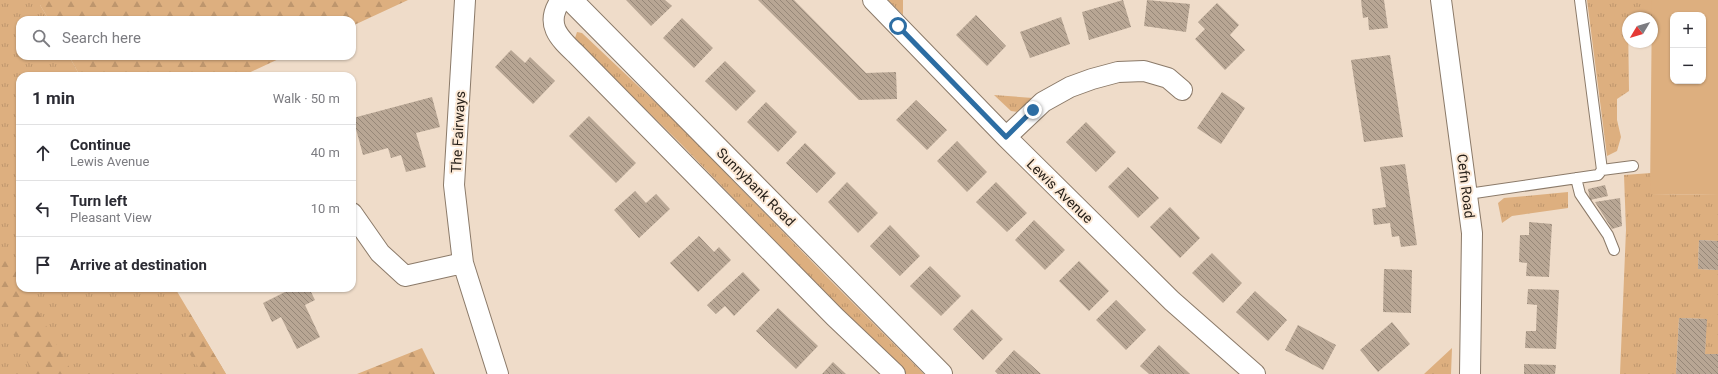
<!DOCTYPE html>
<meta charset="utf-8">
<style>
body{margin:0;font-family:Roboto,sans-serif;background:#f2f2f3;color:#2b2b33}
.controls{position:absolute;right:12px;top:12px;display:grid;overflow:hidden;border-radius:8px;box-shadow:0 1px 3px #0004}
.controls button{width:36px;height:36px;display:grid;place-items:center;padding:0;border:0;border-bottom:1px solid #e1e1e2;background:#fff;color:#2b2b33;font:20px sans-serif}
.compass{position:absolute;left:1622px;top:12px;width:36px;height:36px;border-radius:50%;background:#fff;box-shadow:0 1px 3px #0004;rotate:232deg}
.stop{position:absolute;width:12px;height:12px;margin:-9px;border:3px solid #2c6da3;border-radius:50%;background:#fff}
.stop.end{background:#2c6da3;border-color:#fff;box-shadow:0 1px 4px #0008}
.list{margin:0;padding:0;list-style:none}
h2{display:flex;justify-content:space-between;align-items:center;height:52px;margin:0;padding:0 16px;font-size:17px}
h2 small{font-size:13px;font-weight:400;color:#7c7c81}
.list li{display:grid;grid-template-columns:26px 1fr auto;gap:12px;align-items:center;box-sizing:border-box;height:56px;padding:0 16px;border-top:1px solid #e1e1e2}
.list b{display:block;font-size:15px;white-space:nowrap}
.list p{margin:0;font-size:13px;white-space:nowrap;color:#7c7c81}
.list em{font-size:13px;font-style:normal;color:#7c7c81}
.icon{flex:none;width:22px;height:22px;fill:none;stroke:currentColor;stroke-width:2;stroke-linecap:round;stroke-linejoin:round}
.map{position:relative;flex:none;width:1718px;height:374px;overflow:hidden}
.search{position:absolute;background:#fff;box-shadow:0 1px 3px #0004;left:16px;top:16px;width:340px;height:44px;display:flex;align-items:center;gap:10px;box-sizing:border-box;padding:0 14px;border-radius:12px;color:#7c7c81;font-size:15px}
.panel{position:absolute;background:#fff;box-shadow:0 1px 3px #0004;left:16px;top:72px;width:340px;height:220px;border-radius:12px}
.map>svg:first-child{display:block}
.grass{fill:url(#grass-tufts)}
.forest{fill:url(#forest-firs)}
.green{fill:#ddaf7f;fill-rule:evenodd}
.building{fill:url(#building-back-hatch)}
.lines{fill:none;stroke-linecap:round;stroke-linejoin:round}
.lane-casing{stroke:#8b7a69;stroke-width:12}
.street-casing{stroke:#8b7a69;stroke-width:22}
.secondary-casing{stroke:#8b7a69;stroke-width:24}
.lane{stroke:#fff;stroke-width:10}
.street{stroke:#fff;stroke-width:20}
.secondary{stroke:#fff;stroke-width:22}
.route{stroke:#2c6da3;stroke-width:5}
.labels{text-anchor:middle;stroke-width:4;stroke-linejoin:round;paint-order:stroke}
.street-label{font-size:14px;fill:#29221b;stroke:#fce9d6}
</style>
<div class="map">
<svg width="1718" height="374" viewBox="0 0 1718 374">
<defs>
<pattern id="grass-tufts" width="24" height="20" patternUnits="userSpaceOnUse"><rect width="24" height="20" fill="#ddaf7f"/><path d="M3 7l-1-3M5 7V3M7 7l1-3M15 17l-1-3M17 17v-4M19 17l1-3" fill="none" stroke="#be966d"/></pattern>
<pattern id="forest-firs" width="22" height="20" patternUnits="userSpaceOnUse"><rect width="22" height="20" fill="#ddaf7f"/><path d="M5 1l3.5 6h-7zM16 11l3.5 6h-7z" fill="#be966d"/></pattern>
<pattern id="building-back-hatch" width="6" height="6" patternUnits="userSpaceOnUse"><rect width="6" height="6" fill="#b8a694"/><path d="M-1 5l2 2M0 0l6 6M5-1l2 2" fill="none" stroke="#968778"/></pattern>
</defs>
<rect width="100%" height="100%" fill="#efdcc9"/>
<path class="grass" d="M0 0H40V5L49 20H20V56H69L80 76H20V288H175L226 374H0Z
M888 0H903V15Z
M1587 0H1652V18H1628L1629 91 1617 99V120L1621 137 1617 151 1607 156Z
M577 32 582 33 671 117 825 275 924 374H904L895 365 680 143 578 43 575 38Z
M994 95 1033 98 1018 112 1011 111Z
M1651 173V194L1718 195V241L1699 240 1698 269 1718 270V354H1705L1706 319 1679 318 1676 374H1620L1626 230 1624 175Z
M1568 192V208L1512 216 1502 223 1498 203 1504 198Z
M1452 348 1451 374H1424Z"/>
<path class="forest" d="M40 0H408L352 26V20H49L40 5Z
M69 56H285L242 76H80Z
M0 244 20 279V288H25L73 374H33L0 307Z
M188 310 226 374H203L185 347Z
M422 348 435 374H357Z"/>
<path class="green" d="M1652 0H1718V195L1650 194ZM1673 15H1703V81H1673Z"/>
<path class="building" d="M626 0H665L672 6 651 26Z
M758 0H794L866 73 896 72 897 99 859 100Z
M1123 0 1131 27 1089 40 1082 12Z
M1147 0 1190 4 1186 32 1144 26Z
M1361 0H1384L1388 28 1369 30 1368 17 1363 18Z
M1217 3 1239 25 1230 35 1245 50 1225 70 1195 39 1205 29 1198 22Z
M976 15 1006 46 987 66 956 35Z
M1061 17 1070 44 1030 58 1020 32Z
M682 18 713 48 694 68 663 38Z
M511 50 525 63 530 57 555 81 533 104 495 67Z
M1390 55 1403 137 1364 142 1351 60Z
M725 61 756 91 736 111 705 81Z
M1222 92 1245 108 1221 144 1197 128Z
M432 97 440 127 416 133 426 167 406 172 401 155 391 158 388 148 363 155 353 118Z
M916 100 947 130 927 150 896 120Z
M766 102 797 132 778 152 747 122Z
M589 116 636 163 616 183 569 136Z
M1086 122 1116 152 1096 172 1066 142Z
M957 141 987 172 967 192 937 161Z
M805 143 836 173 817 193 786 163Z
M1405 164 1417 245 1401 247 1399 236 1392 237 1390 223 1374 225 1372 209 1386 207 1380 167Z
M1128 167 1159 198 1138 218 1108 187Z
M847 182 878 213 858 233 828 202Z
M996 182 1027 213 1007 232 976 202Z
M1605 185 1608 196 1590 200 1588 189Z
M635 191 646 203 656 194 670 209 639 238 614 210Z
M1620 198 1622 226 1612 229 1595 202Z
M1170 207 1200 238 1180 258 1150 227Z
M1034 220 1065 250 1045 270 1015 240Z
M1529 222 1552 224 1549 277 1526 276 1527 263 1519 262 1520 235H1529Z
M890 225 920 256 900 276 870 246Z
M699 236 714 252 719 247 731 260 698 292 670 263Z
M1699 240 1718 241V270L1698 269Z
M1212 253 1242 283 1223 303 1192 273Z
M1079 261 1109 291 1089 311 1059 281Z
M930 266 961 296 941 316 910 286Z
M1384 269 1412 270 1411 313 1383 312Z
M743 272 760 290 734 316 725 306 716 314 707 305Z
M293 288H309L315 300 305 305 320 337 297 349 281 317 272 322 263 303Z
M1528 289 1559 290 1556 349 1525 348 1526 331H1536L1537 305 1527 304Z
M1255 291 1287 320 1268 341 1236 312Z
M1116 300 1146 330 1126 350 1096 320Z
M778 308 818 346 796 369 756 331Z
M972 309 1003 339 983 360 953 329Z
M1679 318 1707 319 1705 354H1718V374H1676Z
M1392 322 1410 344 1378 372 1360 350Z
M1298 325 1336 345 1323 370 1285 350Z
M1159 345 1175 360 1190 374H1149L1140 366Z
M1014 350 1030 364 1041 374H998L995 371Z
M833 362 846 374H822Z
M1524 364 1556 365 1555 374H1524Z"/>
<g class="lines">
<g class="lane-casing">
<path id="lane" d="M1602 170 1633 166
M1576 178 1580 194 1608 235 1614 250
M1468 194 1598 175 1602 170 1580 0"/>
</g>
<g class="street-casing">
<path id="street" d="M465 0 454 185 463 263 498 374
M561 0C544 24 559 38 576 54L835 317 895 374
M873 0 1006 137 1172 301 1255 374
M1441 0 1472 233 1470 374
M1006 137 1043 102 1070 87 1092 79 1118 72 1144 71 1168 78 1182 90
M352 213 380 253 405 276 463 263"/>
</g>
<g class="secondary-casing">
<path id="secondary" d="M571 0 941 374"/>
</g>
<use href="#lane" class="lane"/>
<use href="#street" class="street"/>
<use href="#secondary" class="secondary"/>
</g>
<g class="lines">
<path class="route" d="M898 26 1006 137 1033 110"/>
</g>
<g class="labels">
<g class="street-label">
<text transform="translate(458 132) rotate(-87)" y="5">The Fairways</text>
<text transform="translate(1466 186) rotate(83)" y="5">Cefn Road</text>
<text transform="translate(756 187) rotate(45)" y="5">Sunnybank Road</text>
<text transform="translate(1060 191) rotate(44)" y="5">Lewis Avenue</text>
</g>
</g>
</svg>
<div class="controls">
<button>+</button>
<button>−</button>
</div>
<svg class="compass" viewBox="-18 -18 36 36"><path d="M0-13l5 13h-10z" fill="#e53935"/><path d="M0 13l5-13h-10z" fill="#7c7c81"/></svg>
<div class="stop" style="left:898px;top:26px"></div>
<div class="stop end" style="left:1033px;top:110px"></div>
<div class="search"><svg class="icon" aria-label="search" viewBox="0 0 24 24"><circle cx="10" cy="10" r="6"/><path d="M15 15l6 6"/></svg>Search here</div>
<section class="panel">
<h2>1 min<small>Walk · 50 m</small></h2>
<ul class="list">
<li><svg class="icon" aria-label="ahead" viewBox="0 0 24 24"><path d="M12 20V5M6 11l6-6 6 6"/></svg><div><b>Continue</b><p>Lewis Avenue</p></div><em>40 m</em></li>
<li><svg class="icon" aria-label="left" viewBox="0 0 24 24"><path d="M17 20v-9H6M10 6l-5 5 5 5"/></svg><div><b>Turn left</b><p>Pleasant View</p></div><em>10 m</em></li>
<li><svg class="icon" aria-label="arrive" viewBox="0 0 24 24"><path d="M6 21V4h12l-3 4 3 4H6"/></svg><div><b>Arrive at destination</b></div></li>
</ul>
</section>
</div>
